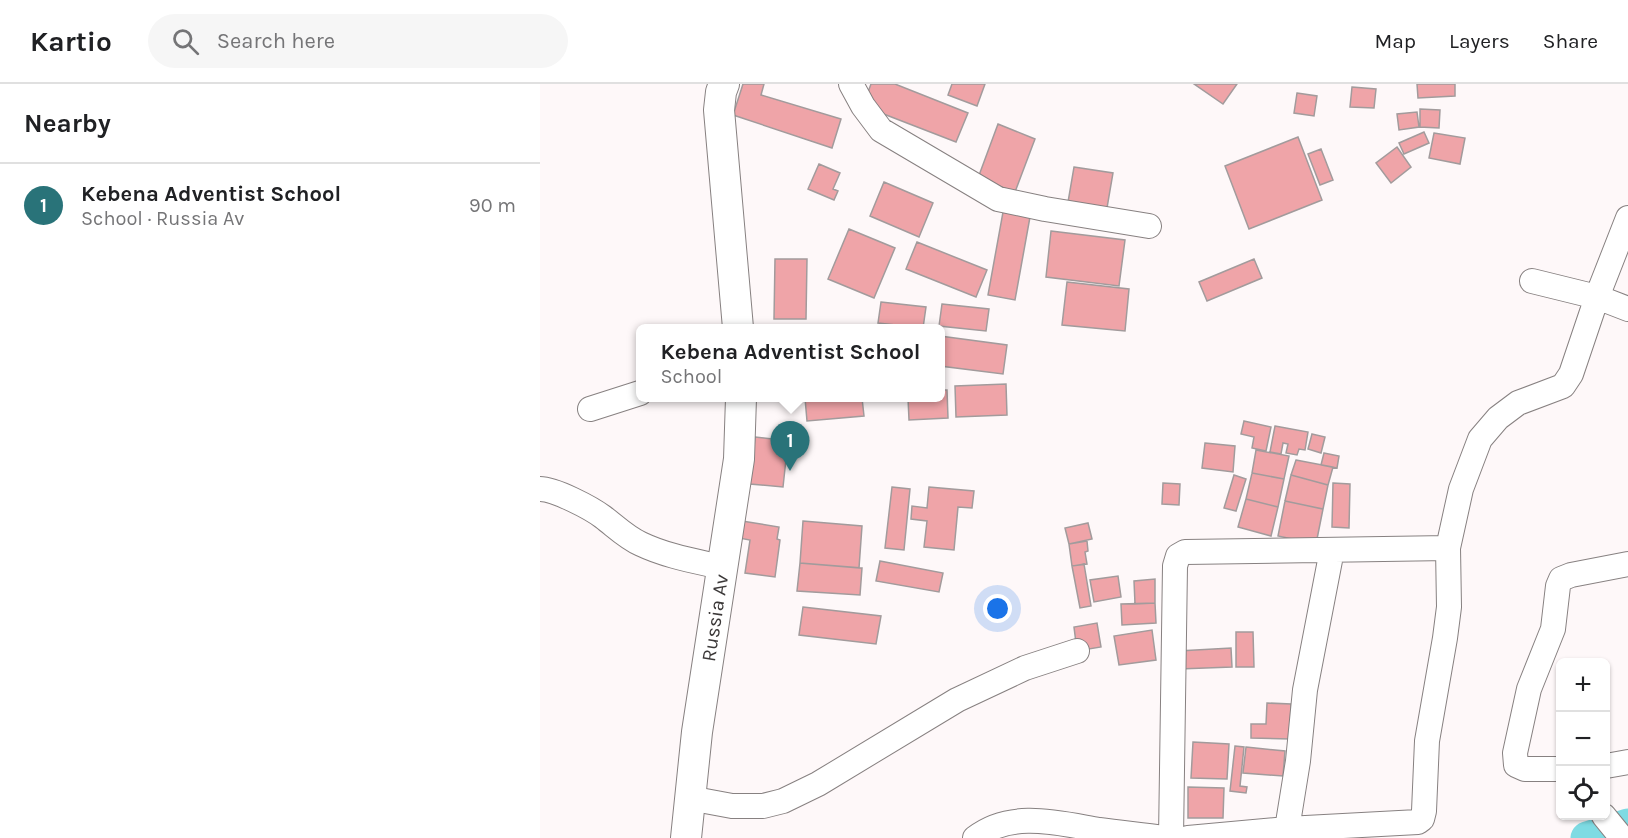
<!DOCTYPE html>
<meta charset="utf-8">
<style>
body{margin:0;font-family:Karla,sans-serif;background:#f6f6f6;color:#202124}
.controls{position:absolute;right:18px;bottom:18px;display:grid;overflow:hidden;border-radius:9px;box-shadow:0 2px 4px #0004}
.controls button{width:54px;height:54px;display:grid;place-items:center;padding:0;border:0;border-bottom:2px solid #e0e0e0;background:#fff;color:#202124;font:30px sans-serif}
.you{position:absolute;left:458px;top:525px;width:21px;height:21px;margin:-15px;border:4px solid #fff;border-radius:50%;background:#1a73e8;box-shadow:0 0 0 9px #1a73e833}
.badge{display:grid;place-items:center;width:39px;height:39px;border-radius:50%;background:#297379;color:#fff;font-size:20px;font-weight:700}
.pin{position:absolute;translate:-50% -50px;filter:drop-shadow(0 2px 3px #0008)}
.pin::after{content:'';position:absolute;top:32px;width:21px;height:18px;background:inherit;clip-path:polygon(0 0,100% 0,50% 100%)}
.popup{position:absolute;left:96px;top:240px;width:309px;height:78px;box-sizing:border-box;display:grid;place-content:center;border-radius:9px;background:#fff;filter:drop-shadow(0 2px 4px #0005);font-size:20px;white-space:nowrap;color:#757577}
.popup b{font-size:22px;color:#202124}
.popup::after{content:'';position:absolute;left:50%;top:100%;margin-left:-12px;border:12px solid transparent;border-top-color:#fff}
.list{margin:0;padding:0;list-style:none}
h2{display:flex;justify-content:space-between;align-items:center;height:78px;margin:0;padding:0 24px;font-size:26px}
h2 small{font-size:20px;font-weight:400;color:#757577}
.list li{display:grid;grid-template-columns:39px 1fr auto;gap:18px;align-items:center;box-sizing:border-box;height:84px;padding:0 24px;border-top:2px solid #e0e0e0}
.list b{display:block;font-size:22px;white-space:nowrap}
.list p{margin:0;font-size:20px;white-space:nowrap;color:#757577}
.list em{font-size:20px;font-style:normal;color:#757577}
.icon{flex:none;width:33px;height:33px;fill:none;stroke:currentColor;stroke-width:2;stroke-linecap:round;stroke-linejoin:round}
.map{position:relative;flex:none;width:1088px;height:754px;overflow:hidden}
header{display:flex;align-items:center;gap:36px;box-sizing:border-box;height:84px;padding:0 30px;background:#fff;border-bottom:2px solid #e0e0e0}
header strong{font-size:28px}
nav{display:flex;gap:33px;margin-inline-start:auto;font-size:21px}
.search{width:420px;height:54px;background:#f6f6f6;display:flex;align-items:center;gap:15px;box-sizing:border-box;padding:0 21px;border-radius:33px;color:#757577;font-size:22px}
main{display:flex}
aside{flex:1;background:#fff}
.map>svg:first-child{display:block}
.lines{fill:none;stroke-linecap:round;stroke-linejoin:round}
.river{stroke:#7edbe3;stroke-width:33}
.building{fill:#efa4a8;stroke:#a29b9c;stroke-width:1.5}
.minor-casing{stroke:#878181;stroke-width:26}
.major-casing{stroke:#878181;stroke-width:32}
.minor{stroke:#fff;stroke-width:24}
.major{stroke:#fff;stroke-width:30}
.labels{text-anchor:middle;stroke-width:6;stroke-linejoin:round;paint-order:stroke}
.street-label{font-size:20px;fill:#3b3838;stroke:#fff}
</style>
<header>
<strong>Kartio</strong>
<div class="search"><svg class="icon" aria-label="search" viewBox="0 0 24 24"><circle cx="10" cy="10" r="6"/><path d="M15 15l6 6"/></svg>Search here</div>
<nav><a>Map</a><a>Layers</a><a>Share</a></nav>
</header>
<main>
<aside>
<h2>Nearby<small></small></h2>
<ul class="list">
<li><span class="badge">1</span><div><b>Kebena Adventist School</b><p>School · Russia Av</p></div><em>90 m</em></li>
</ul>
</aside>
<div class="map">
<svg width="1088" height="754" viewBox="0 0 1088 754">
<rect width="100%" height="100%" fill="#fef8f9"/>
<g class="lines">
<path class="river" d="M1047 754 1088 741"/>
</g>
<path class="building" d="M203 0H224L221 11 301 35 292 64 193 31Z
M331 0H355L428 29 416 58 323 22Z
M412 0H445L437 22 408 11Z
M654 0H697L683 20Z
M877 0H915V12L878 14Z
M812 3 836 5 834 24 810 23Z
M757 9 777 12 774 32 754 29Z
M880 25 900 26 899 44 880 43Z
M877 28 879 43 859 46 857 30Z
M458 40 495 55 475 108 438 94Z
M884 48 889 59 864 70 859 59Z
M894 49 925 54 920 80 889 74Z
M758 53 782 116 709 145 685 82Z
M857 63 871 83 851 99 836 79Z
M781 65 793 96 780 101 768 70Z
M279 80 300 89 293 105 298 107 294 116 268 105Z
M534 83 573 89 567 124 528 118Z
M344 98 393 119 379 153 330 132Z
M463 128 490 133 475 216 448 211Z
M309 145 355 164 334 214 288 195Z
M511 147 585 156 579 202 506 193Z
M377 158 447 186 436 213 366 185Z
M235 175H267L266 235H234Z
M714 175 722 194 667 217 659 198Z
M527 198 589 205 585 247 522 241Z
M341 218 386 223 383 244 338 239Z
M402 220 449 225 446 247 399 242Z
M400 252 467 261 463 290 400 282Z
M466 300 467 331 416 333 415 302Z
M400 306H407L408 334 369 336 368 314H400Z
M265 314H322L324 332 267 337Z
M704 337 731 343 726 367 712 364 714 353 701 350Z
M735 342 768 348 765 366 759 365 757 371 746 369 748 360 743 359 741 370 730 368Z
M772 350 785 353 781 369 768 365Z
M215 353 248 357 243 403 210 400Z
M665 359 695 362 693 388 662 384Z
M716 366 749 372 744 395 712 389Z
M784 369 799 372 797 384 781 381Z
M756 376 793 383 788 401 751 391Z
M712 389 744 395 738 423 706 415Z
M694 391 706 395 696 427 684 424Z
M751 391 788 401 783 425 745 417Z
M623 399 640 400 639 421 622 420Z
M793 399 810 400 809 444 792 443Z
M352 403 370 405 364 466 345 464Z
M389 403 434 407 432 424 418 423 414 466 384 463 387 437 371 435 372 422 387 424Z
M706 415 738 423 731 452 698 443Z
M745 417 783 425 776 460 738 452Z
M202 437 239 443 237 455 240 456 235 493 205 489 210 456 199 454Z
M263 437 322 442 319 484 260 479Z
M548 439 552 455 529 460 525 444Z
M547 457 548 467 545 468 547 480 532 482 529 460Z
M340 477 403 489 399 508 336 497Z
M260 479 322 484 320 511 257 507Z
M544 480 551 522 540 524 532 482Z
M578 492 581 513 554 518 550 496Z
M615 495V519L595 520 594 497Z
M615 519 616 539 582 541 581 520Z
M263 523 341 532 336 560 259 551Z
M557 539 561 563 537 567 534 543Z
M612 546 616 576 579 581 574 552Z
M696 548H713L714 583H696Z
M691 564 692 583 639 585 638 567Z
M727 619 751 620 750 655 711 654V640H726Z
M653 658 689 660 687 695 651 694Z
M695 662 704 663 700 702 707 703 706 709 690 707Z
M706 663 745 667 743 692 703 689Z
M648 703 684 704 683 734H648Z"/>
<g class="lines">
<g class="minor-casing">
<path id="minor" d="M311 0 323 22 341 46 458 115 505 125 609 142
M992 197 1057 213 1088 225
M50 325 100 309
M0 405C15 405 51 424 63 433 75 442 87 454 101 460 126 472 155 477 181 483
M1066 682 1088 678
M1020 685H985L976 681 975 669 989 605 1013 545 1018 502 1021 495 1031 491 1088 480
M149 714 192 722H223L243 717 278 700 417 616 485 584 537 567
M1064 732 1082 754
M747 745 758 677 765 606 792 466
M435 754C471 726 518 739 559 746 581 749 602 751 624 754
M631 754 635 482 638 472 645 468 908 464
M648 754 747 745 878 738 882 735 884 727 887 657 905 554 909 523 908 464 921 405 940 355 958 334 978 319 1023 302 1031 290 1057 213 1088 134"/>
</g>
<g class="major-casing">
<g id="major">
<path d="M184 0 181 8 179 26 198 244"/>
<path id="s1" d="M146 754 157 648 199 375 201 314"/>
</g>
</g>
<use href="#minor" class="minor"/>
<use href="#major" class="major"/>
</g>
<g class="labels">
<g class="street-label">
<text dy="7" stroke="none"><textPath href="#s1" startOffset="222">Russia Av</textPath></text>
</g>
</g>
</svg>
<div class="controls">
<button>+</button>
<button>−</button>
<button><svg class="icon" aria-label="locate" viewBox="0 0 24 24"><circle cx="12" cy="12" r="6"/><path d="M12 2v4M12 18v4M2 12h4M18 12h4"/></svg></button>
</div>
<div class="you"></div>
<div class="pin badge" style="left:250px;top:387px">1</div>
<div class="popup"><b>Kebena Adventist School</b>School</div>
</div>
</main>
